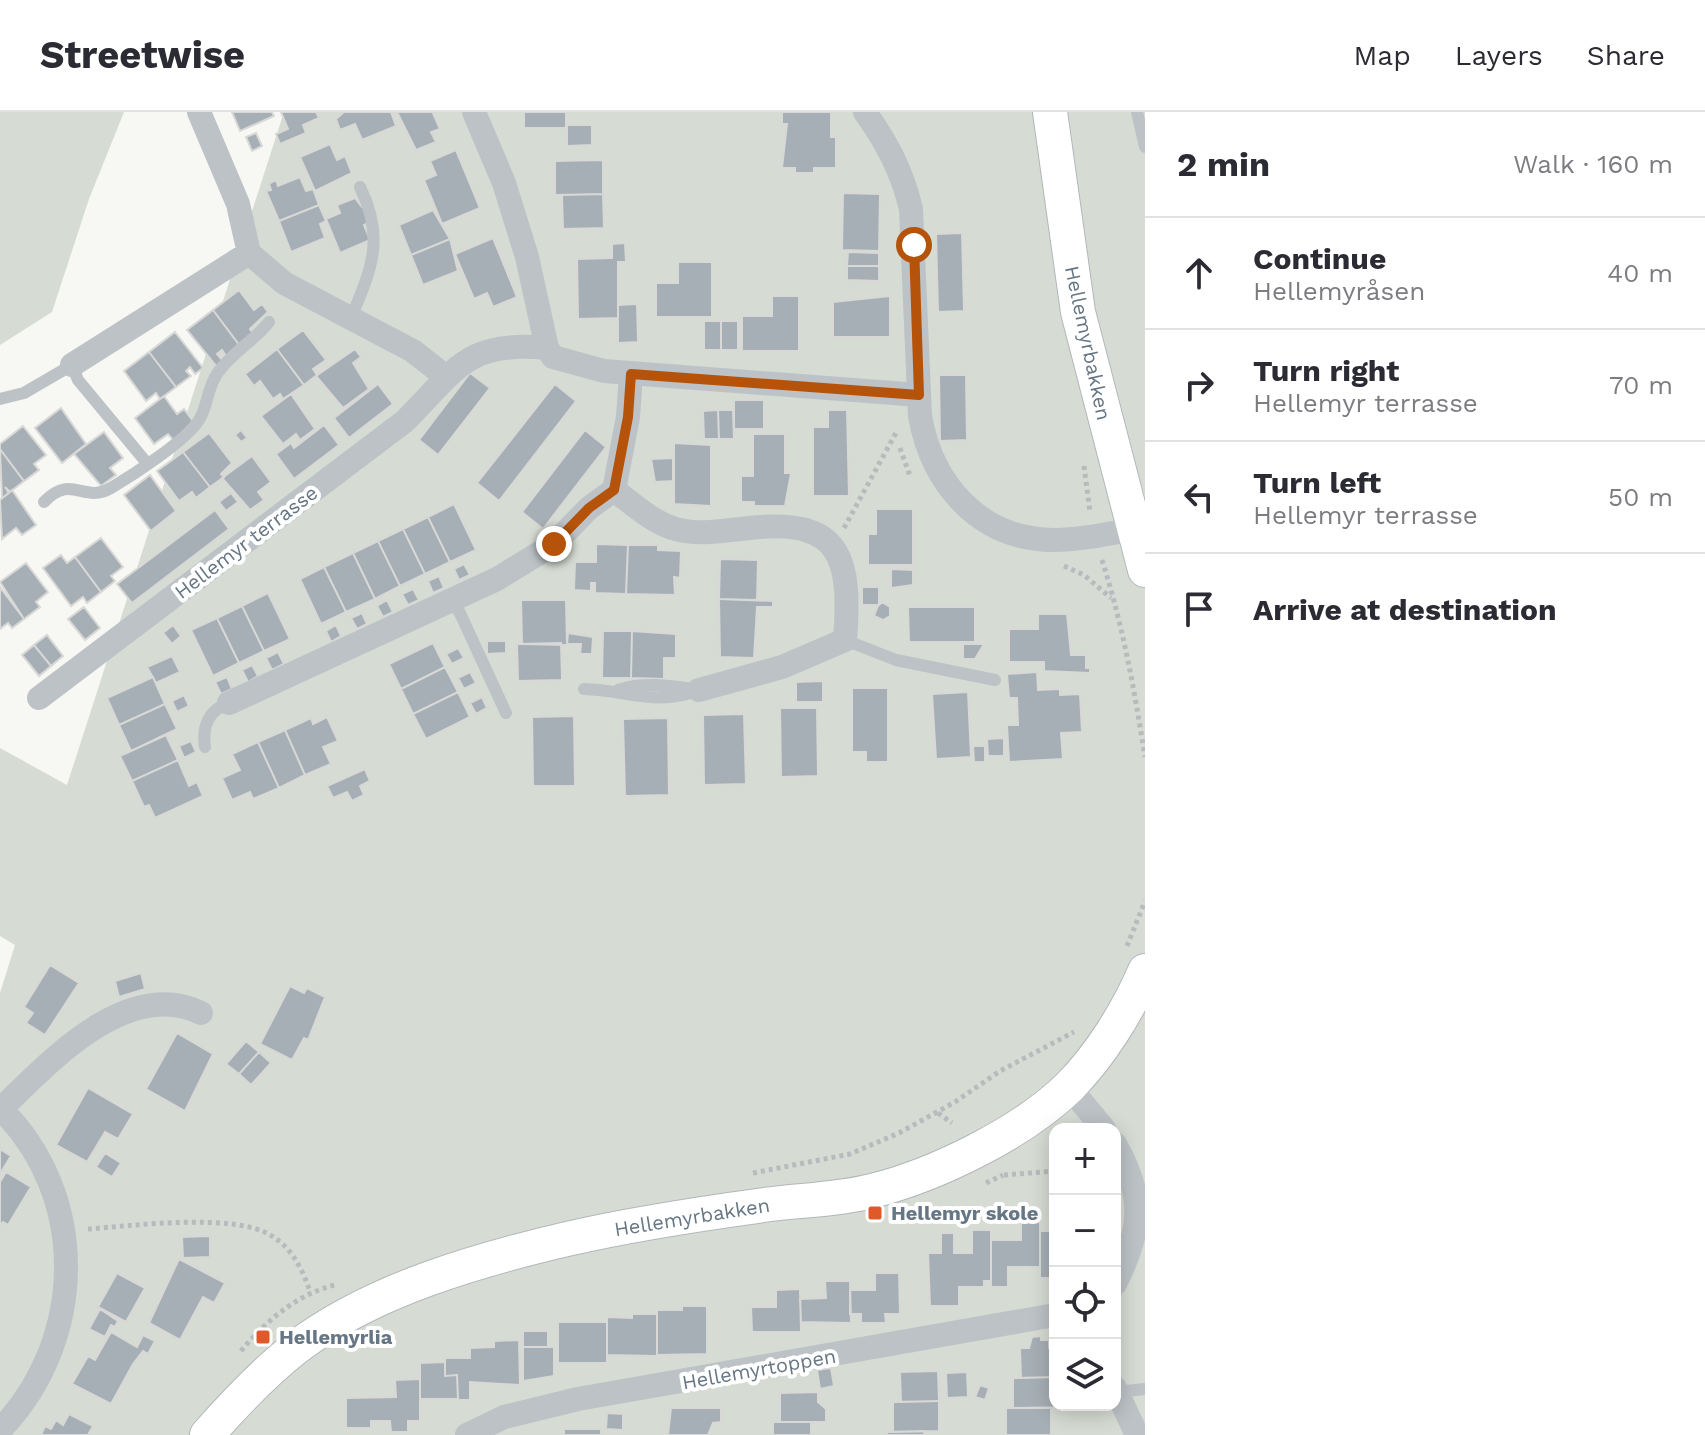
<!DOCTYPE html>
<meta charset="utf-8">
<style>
body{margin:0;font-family:"Work Sans",sans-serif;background:#f2f2f3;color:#2b2b33}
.controls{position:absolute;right:24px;bottom:24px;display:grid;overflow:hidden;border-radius:16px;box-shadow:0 4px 20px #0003}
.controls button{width:72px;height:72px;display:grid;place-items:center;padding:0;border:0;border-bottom:2px solid #e1e1e2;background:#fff;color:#2b2b33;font:40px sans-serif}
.stop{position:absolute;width:24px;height:24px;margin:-18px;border:6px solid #b45309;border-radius:50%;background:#fff}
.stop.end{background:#b45309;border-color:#fff;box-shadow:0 2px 8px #0008}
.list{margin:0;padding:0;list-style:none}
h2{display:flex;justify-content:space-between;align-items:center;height:104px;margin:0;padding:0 32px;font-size:34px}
h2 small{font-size:26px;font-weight:400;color:#7c7c81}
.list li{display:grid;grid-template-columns:52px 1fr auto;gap:24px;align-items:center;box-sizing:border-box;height:112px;padding:0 32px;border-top:2px solid #e1e1e2}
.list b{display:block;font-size:30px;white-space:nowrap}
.list p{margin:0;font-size:26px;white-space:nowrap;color:#7c7c81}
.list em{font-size:26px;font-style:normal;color:#7c7c81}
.icon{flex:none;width:44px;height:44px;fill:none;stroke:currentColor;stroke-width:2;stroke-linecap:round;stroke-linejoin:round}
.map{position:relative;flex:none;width:1145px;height:1323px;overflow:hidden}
header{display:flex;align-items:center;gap:48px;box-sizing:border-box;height:112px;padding:0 40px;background:#fff;border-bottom:2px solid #e1e1e2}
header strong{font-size:38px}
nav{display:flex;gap:44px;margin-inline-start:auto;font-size:28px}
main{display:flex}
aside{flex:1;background:#fff}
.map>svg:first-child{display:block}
.green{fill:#d6dbd3;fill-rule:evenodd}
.building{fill:#a6afb5;stroke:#d8d8d6;stroke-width:2}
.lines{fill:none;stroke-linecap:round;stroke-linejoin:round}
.secondary-casing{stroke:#b2b7bc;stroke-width:36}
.path{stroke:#b8bbbe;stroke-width:5;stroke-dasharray:4 4;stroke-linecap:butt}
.lane{stroke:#bdc2c6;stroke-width:12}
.street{stroke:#bdc2c6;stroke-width:24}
.secondary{stroke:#fff;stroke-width:34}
.route{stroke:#b45309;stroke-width:10}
.poi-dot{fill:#e0592a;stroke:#fff;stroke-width:3}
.labels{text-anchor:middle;stroke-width:8;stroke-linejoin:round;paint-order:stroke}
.street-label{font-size:20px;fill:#667684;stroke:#fff}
.poi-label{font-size:20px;font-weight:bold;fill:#667684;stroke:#fff;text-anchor:start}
</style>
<header>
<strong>Streetwise</strong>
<nav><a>Map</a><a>Layers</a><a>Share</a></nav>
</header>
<main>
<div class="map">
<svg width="1145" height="1323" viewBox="0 0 1145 1323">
<rect width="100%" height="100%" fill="#f7f7f3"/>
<path class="green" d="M0 0H124L89 87 52 200 0 233Z
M284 0H1145V1323H0V881L15 833 0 824V636L67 673ZM1055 1017H1115V1293H1055Z"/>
<path class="building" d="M232 0H272L274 4 240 19Z
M281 0H316L319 6 303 13 306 21 280 32 276 22 288 17Z
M344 0H391L396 14 362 28 355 12 340 18 336 7Z
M397 0H436L433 1 440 17 431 20 436 30 416 38Z
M524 0H566V16H524Z
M782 0H831V25H836V56H814V61H795V56H782L787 12H782Z
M567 13H592V33L567 34Z
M256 21 262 34 252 39 246 25Z
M330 32 337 48 345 44 352 61 315 79 300 45Z
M456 38 480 96 442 112 424 68 436 63 430 49Z
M603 48V82L555 83V49Z
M300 65 306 79 313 77 319 93 279 109 266 79 271 78 269 72 276 68 278 74Z
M843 81 880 82 879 139 842 138Z
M603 82 604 116 563 117 562 83Z
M355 86 362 95 366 93 373 109 364 113 370 128 340 141 326 107 340 101 337 93Z
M319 93 326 109 320 112 325 126 291 140 279 109Z
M433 98 450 127 411 143 399 113Z
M962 121 964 199 938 200 936 122Z
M493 126 517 185 493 195 487 181 474 187 455 142Z
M450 127 458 159 423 173 411 143Z
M625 131 626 150H618V206L578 207 577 147 612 146V132Z
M848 140 879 141V154H847Z
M678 150H712V205H656V171H678Z
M847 154H879V169L847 168Z
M239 178 254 198 262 192 268 200 250 217 254 223 240 234 213 198Z
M772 184H799V239H742V204H772Z
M890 184V225H833V190Z
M637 192 638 230 618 231V193Z
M213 198 240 234 226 244 222 238 217 242 223 249 216 254 187 218Z
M704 209H721V238H704Z
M721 209H738V238H721Z
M303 218 326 248 313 257 317 263 304 273 277 237Z
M175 220 203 256 195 262 190 255 186 259 191 264 176 275 149 240Z
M277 237 304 273 283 287 280 282 273 287 260 269 254 274 245 262Z
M355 237 361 245 353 251 369 277 343 296 316 264Z
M149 240 176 275 160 287 156 281 146 289 124 259Z
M470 261 490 276 438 343 419 328Z
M939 263H966L967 328 940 329Z
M378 272 393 292 349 326 334 306Z
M555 272 576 289 499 389 477 371Z
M291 282 315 317 300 328 296 322 283 332 261 304Z
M164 284 177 302 184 297 193 309 174 329 168 322 154 332 135 306Z
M734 288H764V317H734Z
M61 296 86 332 62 351 35 316Z
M718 298 719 327H704L703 299Z
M718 298H733L734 327H719Z
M828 298H847L849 384H813V315H828Z
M324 313 339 333 294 367 276 342 291 331 294 336Z
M23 314 46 343 34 352 39 358 24 369 0 337V332Z
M241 318 247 326 241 330 235 323Z
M585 318 606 335 543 417 522 400Z
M104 320 123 346 110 356 116 363 101 374 74 342Z
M209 321 232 351 221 362 224 365 210 375 183 340Z
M753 322H785V361H791L785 394H754V390H741V364H753Z
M674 331 711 333V394L674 392Z
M0 337 24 369 10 380 5 375 9 381 2 386Z
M183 340 210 375 196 386 192 380 179 389 157 359Z
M252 344 271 370 258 380 264 388 250 398 222 366Z
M673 346V369L655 370 651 347Z
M150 363 176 399 151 419 124 383Z
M12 378 36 413 22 423 16 416 2 427 0 388Z
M231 381 238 390 226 399 219 390Z
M454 392 476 438 450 450 428 405Z
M876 397H913V453H868V422H876Z
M215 398 229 417 132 491 117 472Z
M428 405 450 450 425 462 403 417Z
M403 417 425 462 400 474 378 429Z
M101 426 123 455 111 464 115 469 101 480 75 445Z
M378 429 400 474 375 487 353 441Z
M596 432 628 433 626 482 595 481V471H591V479L574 478 575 450H596Z
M628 433H658V438L681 439 680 466 674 465 675 483 626 482Z
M353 441 375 487 346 500 324 455Z
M61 443 67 451 75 445 101 480 87 491 83 485 71 494 43 456Z
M720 447 758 448 757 488 719 487Z
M26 451 48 480 36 490 40 495 24 507 0 470Z
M464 452 470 463 459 468 454 457Z
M324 455 346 500 321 512 300 467Z
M891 457 913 458V473L891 476Z
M439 464 444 476 433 481 428 469Z
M0 475 24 507 12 516 8 511 0 517Z
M862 475H879V493L882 490 890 495V504L883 508 874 504 878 493H862Z
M413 477 419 488 408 493 402 482Z
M268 481 290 527 264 539 242 494Z
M719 487 773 489V495H757L754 546 720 545Z
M387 488 393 500 383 505 377 494Z
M521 488H566L567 533 522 532Z
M242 494 264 539 239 551 217 506Z
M84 495 100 516 85 528 68 507Z
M908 495H975V530H909Z
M362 501 367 512 357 517 351 506Z
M1038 502H1067L1071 543H1086V556H1090V561L1044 559V550H1009V517H1038Z
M217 506 239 551 213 564 191 518Z
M173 513 181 524 172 532 163 521Z
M336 513 341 524 331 530 326 519Z
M603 519H632L631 566H602Z
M632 519 676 522V546H664V567L631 566Z
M568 521 593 525 592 542H580L581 532H567Z
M47 523 63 544 51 554 34 533Z
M487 529H506V541L487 542Z
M433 531 445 555 401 577 389 552Z
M561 531 562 568 518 569 517 532Z
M963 532H984L975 547H963Z
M34 533 51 554 39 564 22 543Z
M458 536 464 546 452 552 446 542Z
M278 540 284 552 272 558 266 546Z
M172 544 180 560 156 571 147 555Z
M252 553 258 564 248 570 242 558Z
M445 555 458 580 413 602 401 577Z
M470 560 476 571 464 577 458 566Z
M1037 560 1038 578 1060 577V583L1080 582 1082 620 1061 621 1063 647 1009 650 1007 613H1018L1017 586H1009L1007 562Z
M153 565 165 592 119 613 107 586Z
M227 565 232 577 221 582 215 570Z
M823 569V590H796V570Z
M852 576H888V650H866V640H852Z
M458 580 470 605 426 627 413 602Z
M968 580 971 645 936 647 932 582Z
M184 583 189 594 177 600 172 589Z
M482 585 487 596 476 602 470 591Z
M165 592 177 617 131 639 119 613Z
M780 596H817L818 664 781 665Z
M744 602 746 672 704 673 703 603Z
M574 604 575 674H533L532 605Z
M327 605 338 629 323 635 331 652 305 663 285 618 311 606 313 612Z
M668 606 669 683 625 684 623 607Z
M285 618 305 663 279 676 258 630Z
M166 623 178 648 132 669 120 644Z
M1004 626V644H988L987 627Z
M191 629 196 640 184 646 179 634Z
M258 630 279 676 253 687 250 680 232 688 222 666 240 658 232 642Z
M973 634H985V650H974Z
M178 648 189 674 197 670 203 684 155 706 149 693 144 695 132 669Z
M365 657 370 669 360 674 364 683 352 689 347 680 333 686 327 674Z
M50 853 79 871 45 923 26 911 33 901 24 895Z
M141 861 145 877 119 885 115 869Z
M290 874 304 881 307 876 325 885 308 928 304 926 292 948 260 932Z
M177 921 213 942 185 999 146 977Z
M246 929 259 940 239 962 226 952Z
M259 940 271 951 251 973 239 962Z
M88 976 133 1002 118 1027 105 1020 87 1050 56 1033Z
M0 1037 11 1044 0 1062Z
M105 1041 121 1051 112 1065 96 1055Z
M6 1060 31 1075 8 1113 3 1110 0 1114V1070Z
M1021 1104H1040V1155H1008V1175H991V1128H1021Z
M972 1118H991V1169H984V1175H959V1194H930L928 1141H941V1121H954V1141H972Z
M1040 1119H1055V1166H1040Z
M210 1124V1145L183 1146 182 1125Z
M179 1147 225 1171 214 1191 203 1185 180 1228 149 1211Z
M117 1161 145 1176 126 1210 98 1195Z
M875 1161H899L900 1202H885L886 1211H861V1202H850V1178H875Z
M825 1169H850L851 1211 801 1210 800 1187 826 1186Z
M800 1177 801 1220H752L751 1195H776V1178Z
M682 1194H707V1242L657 1243V1198H682Z
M100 1197 118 1209 115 1215 111 1213 105 1225 89 1217Z
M632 1202H657V1244L607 1243V1205L632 1206Z
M558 1210H607V1251H558Z
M523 1219H548V1235H523Z
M111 1220 137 1235 143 1223 155 1229 148 1242 143 1239 133 1252 111 1292 72 1272 88 1244 95 1248Z
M1041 1224V1228H1049V1236H1055V1265L1021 1266 1020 1236H1029L1032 1225Z
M519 1228 520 1273 470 1270V1288H458L457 1263 445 1264V1246H470V1236L494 1235V1229Z
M523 1235H554V1264L523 1269Z
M445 1250V1264L457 1263 458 1287H420V1251Z
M831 1256 834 1274 820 1277 817 1258Z
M938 1259 939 1289 901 1290 900 1260Z
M967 1260 968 1285 947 1286 946 1261Z
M1055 1265V1293L1074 1295 1013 1296V1266Z
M420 1267V1309H408V1320H391L390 1309H371V1316H346V1286L396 1285 395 1268Z
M980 1273 989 1276 985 1288 975 1285Z
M818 1280V1290L826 1297V1310H780V1281Z
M939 1289V1319L893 1320V1290Z
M671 1296H721V1310L713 1311 708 1323H668Z
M1006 1296H1051V1323H1006Z
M607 1301 623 1302V1318L606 1317Z
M69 1302 93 1314 88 1323H41L45 1314 51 1317 56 1308 63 1313Z
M773 1310H811V1323H773Z
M564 1317H601V1323H564Z
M924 1319V1323H887V1320Z"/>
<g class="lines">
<g class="secondary-casing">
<path id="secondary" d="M1050 0 1078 200 1145 458
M207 1323C235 1291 264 1260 298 1234 373 1178 477 1148 567 1127 631 1112 698 1102 764 1093 800 1088 837 1088 872 1079 936 1063 1022 1021 1069 975 1100 944 1128 899 1145 859"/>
</g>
<path class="path" d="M900 336 910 364
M1084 354 1090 400
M844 416 897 319
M1102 448C1123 514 1134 576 1145 645
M1064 454 1084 463 1111 486
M1127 834 1145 789
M938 1001 952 1011
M753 1061 850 1042 899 1021 955 990 1000 959 1074 920
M1004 1063 1055 1059
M986 1071 1003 1063
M88 1117C131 1114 236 1100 272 1124 292 1136 302 1157 310 1179
M241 1239C266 1209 297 1182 335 1173"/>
<path class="lane" d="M1137 0 1145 35
M351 206C372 156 385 126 360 75
M0 287 24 281 72 253 78 268 146 350
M44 390C72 361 83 392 111 376 133 363 187 328 199 308 208 294 207 276 217 262 230 242 254 229 269 210
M448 489 459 499 506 601
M845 528 896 548 995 568
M584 577C627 578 657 595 699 578 672 574 644 569 618 578
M205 635C202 615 208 598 229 591
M1117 1280 1145 1277"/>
<path class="street" d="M199 0 238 92 249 141 284 171 413 239 445 264
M474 0 504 71 527 145 547 236
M865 0C887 31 902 59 911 97L920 304C932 372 979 427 1053 428 1080 428 1107 422 1134 417
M72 253 249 141
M614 378C633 392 653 411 676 417 700 424 726 418 750 416 844 405 851 450 845 528L782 555 699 578
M39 586 405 309C456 258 466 228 547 236L553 245 604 259 919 283
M229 591 497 467 554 432 589 396 614 378 628 305 631 262
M1069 975 1104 1017
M0 996C89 1083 87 1228 0 1318
M1 997C50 949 128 865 201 901
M1115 1032C1145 1084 1142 1118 1115 1172
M1115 1276 1137 1323
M467 1323 504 1305 578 1287 1055 1203"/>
<use href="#secondary" class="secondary"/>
</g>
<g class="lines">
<path class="route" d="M554 432 589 396 614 378 628 305 631 262 919 283 914 133"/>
</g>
<g class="poi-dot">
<rect x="867" y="1093" width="16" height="16" rx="4"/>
<rect x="255" y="1217" width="16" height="16" rx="4"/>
</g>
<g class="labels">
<g class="street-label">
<text transform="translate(1088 231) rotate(78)" y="7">Hellemyrbakken</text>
<text transform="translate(246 430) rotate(-37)" y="7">Hellemyr terrasse</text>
<text transform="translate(692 1105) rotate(-9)" y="7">Hellemyrbakken</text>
<text transform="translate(759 1257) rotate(-10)" y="7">Hellemyrtoppen</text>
</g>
<g class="poi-label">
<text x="891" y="1108">Hellemyr skole</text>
<text x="279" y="1232">Hellemyrlia</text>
</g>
</g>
</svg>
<div class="controls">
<button>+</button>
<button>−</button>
<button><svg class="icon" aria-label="locate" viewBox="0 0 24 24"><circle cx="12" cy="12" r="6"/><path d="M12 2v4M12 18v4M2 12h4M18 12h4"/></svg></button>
<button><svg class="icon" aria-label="layers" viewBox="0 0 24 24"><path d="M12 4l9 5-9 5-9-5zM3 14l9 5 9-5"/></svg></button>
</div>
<div class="stop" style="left:914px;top:133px"></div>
<div class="stop end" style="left:554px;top:432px"></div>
</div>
<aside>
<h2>2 min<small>Walk · 160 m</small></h2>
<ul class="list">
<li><svg class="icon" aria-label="ahead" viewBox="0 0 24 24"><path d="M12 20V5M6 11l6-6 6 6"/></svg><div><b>Continue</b><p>Hellemyråsen</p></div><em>40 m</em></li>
<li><svg class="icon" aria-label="right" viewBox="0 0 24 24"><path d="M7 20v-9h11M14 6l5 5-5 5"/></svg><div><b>Turn right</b><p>Hellemyr terrasse</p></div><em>70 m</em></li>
<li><svg class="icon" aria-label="left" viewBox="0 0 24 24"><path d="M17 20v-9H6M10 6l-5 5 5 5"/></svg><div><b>Turn left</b><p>Hellemyr terrasse</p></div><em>50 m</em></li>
<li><svg class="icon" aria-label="arrive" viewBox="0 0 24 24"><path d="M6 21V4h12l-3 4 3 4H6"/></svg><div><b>Arrive at destination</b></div></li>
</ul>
</aside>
</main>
